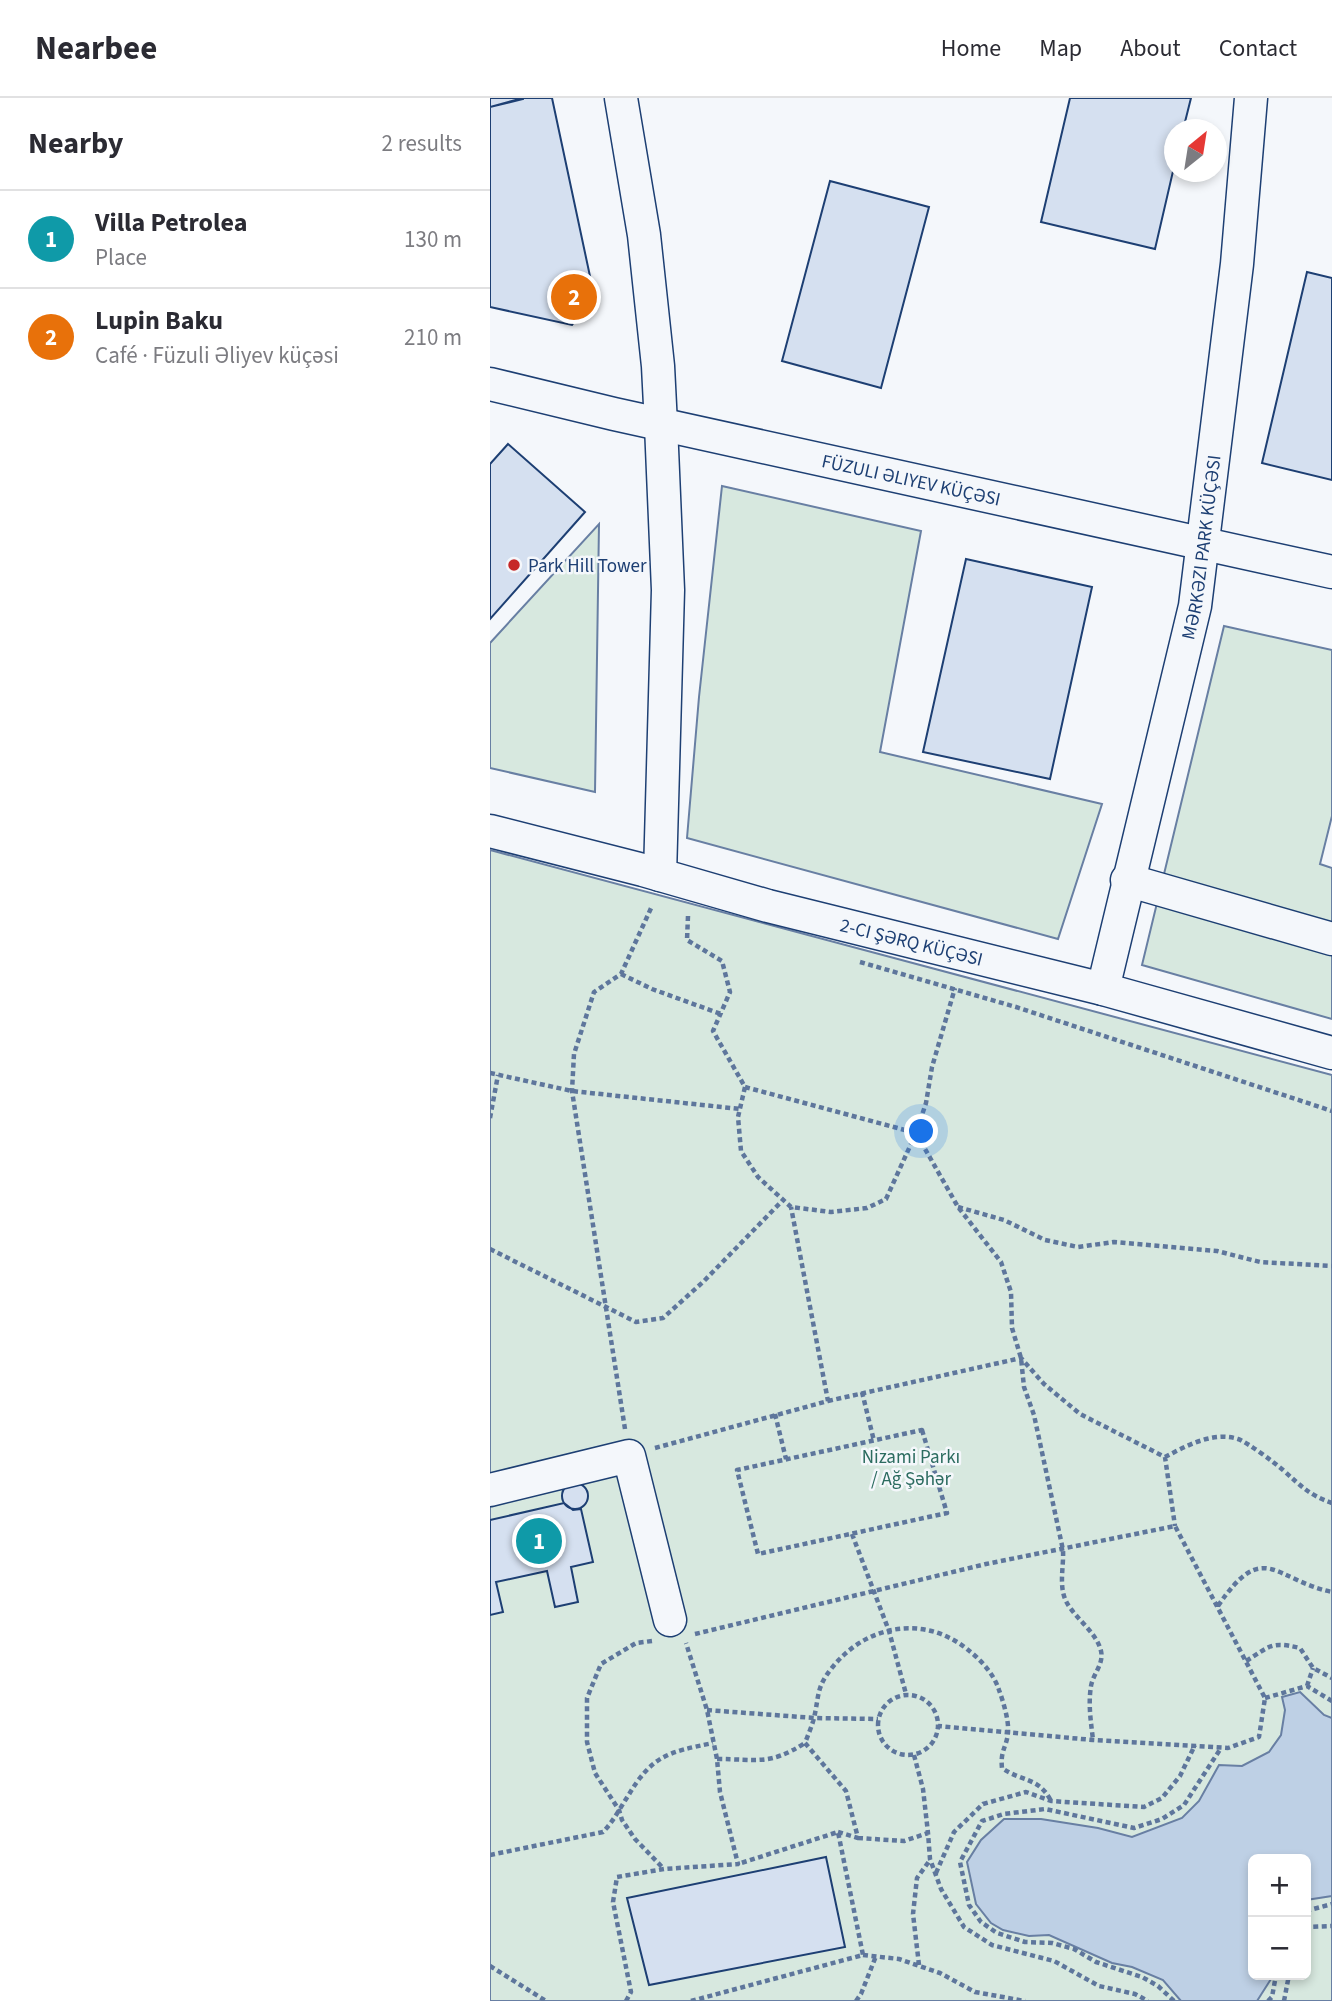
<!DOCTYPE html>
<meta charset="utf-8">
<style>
body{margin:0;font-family:"Source Sans 3",sans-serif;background:#f7f7f7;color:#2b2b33}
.controls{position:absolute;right:21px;bottom:21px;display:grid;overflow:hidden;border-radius:10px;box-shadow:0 4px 10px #0003}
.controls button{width:63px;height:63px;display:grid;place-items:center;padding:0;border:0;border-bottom:2px solid #e1e1e2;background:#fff;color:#2b2b33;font:35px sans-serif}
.compass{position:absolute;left:674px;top:21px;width:63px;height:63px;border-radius:50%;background:#fff;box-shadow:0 4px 10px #0003;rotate:30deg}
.you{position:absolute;left:432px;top:1034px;width:24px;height:24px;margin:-18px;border:5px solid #fff;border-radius:50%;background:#1a73e8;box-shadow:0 0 0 10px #1a73e833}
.badge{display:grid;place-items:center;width:46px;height:46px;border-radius:50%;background:#0f766e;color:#fff;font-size:23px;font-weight:700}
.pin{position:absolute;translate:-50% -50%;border:4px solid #fff;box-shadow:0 2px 7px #0006}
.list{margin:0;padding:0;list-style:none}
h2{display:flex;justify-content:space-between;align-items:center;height:91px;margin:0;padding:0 28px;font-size:30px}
h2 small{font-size:23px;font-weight:400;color:#7c7c81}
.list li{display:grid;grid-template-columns:46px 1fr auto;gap:21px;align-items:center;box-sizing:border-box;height:98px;padding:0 28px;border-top:2px solid #e1e1e2}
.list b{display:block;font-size:26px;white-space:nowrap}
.list p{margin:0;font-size:23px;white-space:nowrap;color:#7c7c81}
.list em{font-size:23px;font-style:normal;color:#7c7c81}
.map{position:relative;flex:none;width:842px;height:1903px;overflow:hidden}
header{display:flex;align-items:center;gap:42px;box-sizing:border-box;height:98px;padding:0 35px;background:#fff;border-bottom:2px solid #e1e1e2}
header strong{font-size:33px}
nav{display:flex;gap:38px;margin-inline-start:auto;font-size:24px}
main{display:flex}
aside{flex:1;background:#fff}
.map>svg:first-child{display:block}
.green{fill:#d7e8df;stroke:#687fa3;stroke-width:2;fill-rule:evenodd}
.water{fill:#bed0e5;stroke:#687fa3;stroke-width:2}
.building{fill:#d5e0f0;stroke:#1d3f73;stroke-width:2}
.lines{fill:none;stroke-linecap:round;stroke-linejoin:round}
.minor-casing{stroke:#1d3f73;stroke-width:35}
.path{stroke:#5e769c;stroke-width:4.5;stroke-dasharray:5 3.5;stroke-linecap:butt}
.minor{stroke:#f4f7fb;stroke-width:32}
.poi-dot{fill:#c62828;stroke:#f4f7fb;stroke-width:2.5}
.labels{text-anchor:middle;stroke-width:5;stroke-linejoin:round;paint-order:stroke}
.street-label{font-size:19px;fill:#1d3f73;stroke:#f4f7fb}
.poi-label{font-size:19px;fill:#1d3f73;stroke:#f4f7fb;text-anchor:start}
.park-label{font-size:19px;fill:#2c6c60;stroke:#f4f7fb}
</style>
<header>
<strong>Nearbee</strong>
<nav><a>Home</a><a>Map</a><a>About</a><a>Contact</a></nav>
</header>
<main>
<aside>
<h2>Nearby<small>2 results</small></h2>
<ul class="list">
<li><span class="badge" style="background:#0f9aa8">1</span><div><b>Villa Petrolea</b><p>Place</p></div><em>130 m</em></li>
<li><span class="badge" style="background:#e8710a">2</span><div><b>Lupin Baku</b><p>Café · Füzuli Əliyev küçəsi</p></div><em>210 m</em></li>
</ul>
</aside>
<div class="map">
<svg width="842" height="1903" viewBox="0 0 842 1903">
<rect width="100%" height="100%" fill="#f4f7fb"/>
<path class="green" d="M232 388 431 433 390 654 612 706 568 841 197 740 209 599Z
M109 426 105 694 0 670V545Z
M734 528 842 552V718L830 766 842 770V921L652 867Z
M0 752 842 977V1903H0ZM763 1761H816V1877H763Z"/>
<path class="water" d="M810 1594 834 1617 842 1620V1798L816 1802V1761H763V1877H781V1881L767 1903H691L673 1882 642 1869 622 1865 559 1837 539 1838 513 1832 501 1825 486 1806 477 1764 491 1742 514 1721H551L608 1730 642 1739 692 1720 709 1703 729 1667 752 1668 779 1654 791 1637 795 1612 792 1599Z"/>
<path class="building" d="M0 0H33V1L0 9Z
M33 0H62L104 197 82 227 0 209V9Z
M580 0H701L693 32H684V69L665 151 551 124Z
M340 83 439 109 391 290 292 263Z
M817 174 842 180V382L772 365Z
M18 346 95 414 0 521V366Z
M476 461 602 489 560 681 433 654Z
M72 1398a13 13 0 1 1 26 0a13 13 0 1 1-26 0Z
M74 1405 83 1412 91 1411 103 1464 81 1469 88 1504 65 1509 57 1473 6 1484 13 1514 0 1517V1422Z
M336 1759 355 1849 159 1887 137 1800Z"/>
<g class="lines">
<g class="minor-casing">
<g id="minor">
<path d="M131 0 154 137 168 268 171 327 178 492 170 777"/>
<path id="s1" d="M0 286 124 316 842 474"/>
<path id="s2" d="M0 733 153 772 278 808 613 891 842 955"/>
<path d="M637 782 842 841"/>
<path id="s3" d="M613 891 705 508 747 166 761 0"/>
<path d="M0 1392 139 1358 180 1522"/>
</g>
</g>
<path class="path" d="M198 818 197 842 232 863 240 894 223 933 255 989 248 1019 251 1053 268 1079 301 1109 341 1114 377 1110 396 1101 426 1035 436 1005 442 969 465 890
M370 864 526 909 842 1013
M131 876 162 891 231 916
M0 975 82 993 250 1011
M255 989 426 1035 468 1109 511 1164 521 1194 522 1230 531 1260 534 1289 544 1317 573 1452C574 1469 568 1489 577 1505 586 1521 607 1535 611 1553 614 1566 603 1576 601 1588 598 1607 601 1624 603 1642
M0 1020 8 977
M468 1109 514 1122 555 1142 588 1149 624 1144 727 1153 770 1164 842 1168
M0 1151 146 1224 173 1220 213 1184 293 1102
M372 1294 384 1343
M338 1303 531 1260 554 1286 590 1316 675 1359 685 1428
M285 1316 296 1361
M135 1331 82 993 84 956 104 894 131 876 162 808
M432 1332 457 1415 268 1456 247 1372Z
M165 1350 338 1303 301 1109
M675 1359C696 1348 723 1333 748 1341 757 1344 785 1365 793 1372 811 1388 819 1397 842 1405
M362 1436 399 1533 416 1596
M728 1508C774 1440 784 1482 842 1494
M205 1536 496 1466 685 1428 775 1600 769 1639 738 1650 603 1642 448 1628
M162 1543 146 1545 111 1566 97 1600V1644L105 1675 129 1712 132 1722 145 1741 174 1771
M756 1563C781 1548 780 1543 810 1550L823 1570 842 1580
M817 1588 823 1570
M388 1627a30 30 0 1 1 60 0a30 30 0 1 1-60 0Z
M775 1600 817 1588 842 1603
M217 1612 324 1620 388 1621
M424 1657 433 1691 438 1735
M227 1661C267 1661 279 1668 315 1645
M348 1734 368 1740 356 1693 315 1645C318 1637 322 1628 324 1620 329 1599 326 1590 341 1571 375 1527 433 1516 477 1551 490 1561 504 1576 509 1592 513 1603 519 1622 518 1634 517 1649 510 1652 512 1670 532 1684 549 1679 561 1703
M368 1740 414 1743 438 1735 440 1761 451 1791 474 1829 502 1847 564 1863 609 1888 645 1896 658 1903
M0 1757 113 1734C123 1724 130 1710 138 1698 162 1657 179 1654 223 1645
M446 1775 464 1734 493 1706 536 1694 561 1703 654 1709 672 1700 690 1678 705 1647
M816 1813 842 1806
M816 1832 819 1829 842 1828
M373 1857 409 1861 450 1875 485 1894 535 1903
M429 1867 423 1816 427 1780 440 1762
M0 1868 56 1903
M136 1903 141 1894 123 1804 127 1779 174 1771 248 1766 230 1694 227 1661 217 1612 196 1545
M201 1903 373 1857 348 1734 248 1766
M366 1903 371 1896 386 1858
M684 1903 668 1888 652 1879 606 1864 584 1851 562 1845 535 1844 507 1835 491 1824 479 1807 470 1764 492 1723 514 1716 555 1711 644 1730 672 1721 694 1707 731 1650
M778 1903 782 1899 786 1877
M794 1903 799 1877"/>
<use href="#minor" class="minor"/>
</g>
<circle class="poi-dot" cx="24" cy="467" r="7"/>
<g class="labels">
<g class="street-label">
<text dy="7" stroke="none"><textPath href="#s1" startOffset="432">FÜZULI ƏLIYEV KÜÇƏSI</textPath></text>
<text dy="7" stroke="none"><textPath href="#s3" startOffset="453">MƏRKƏZI PARK KÜÇƏSI</textPath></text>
<text dy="7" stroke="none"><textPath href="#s2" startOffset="436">2-CI ŞƏRQ KÜÇƏSI</textPath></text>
</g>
<g class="poi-label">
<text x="38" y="474">Park Hill Tower</text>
</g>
<g class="park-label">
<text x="421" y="1365">Nizami Parkı<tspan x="421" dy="22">/ Ağ Şəhər</tspan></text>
</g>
</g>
</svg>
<div class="controls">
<button>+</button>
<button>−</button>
</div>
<svg class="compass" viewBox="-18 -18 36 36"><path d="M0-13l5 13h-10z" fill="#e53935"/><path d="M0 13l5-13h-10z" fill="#7c7c81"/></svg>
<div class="you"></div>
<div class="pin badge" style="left:49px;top:1443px;background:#0f9aa8">1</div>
<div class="pin badge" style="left:84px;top:199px;background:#e8710a">2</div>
</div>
</main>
